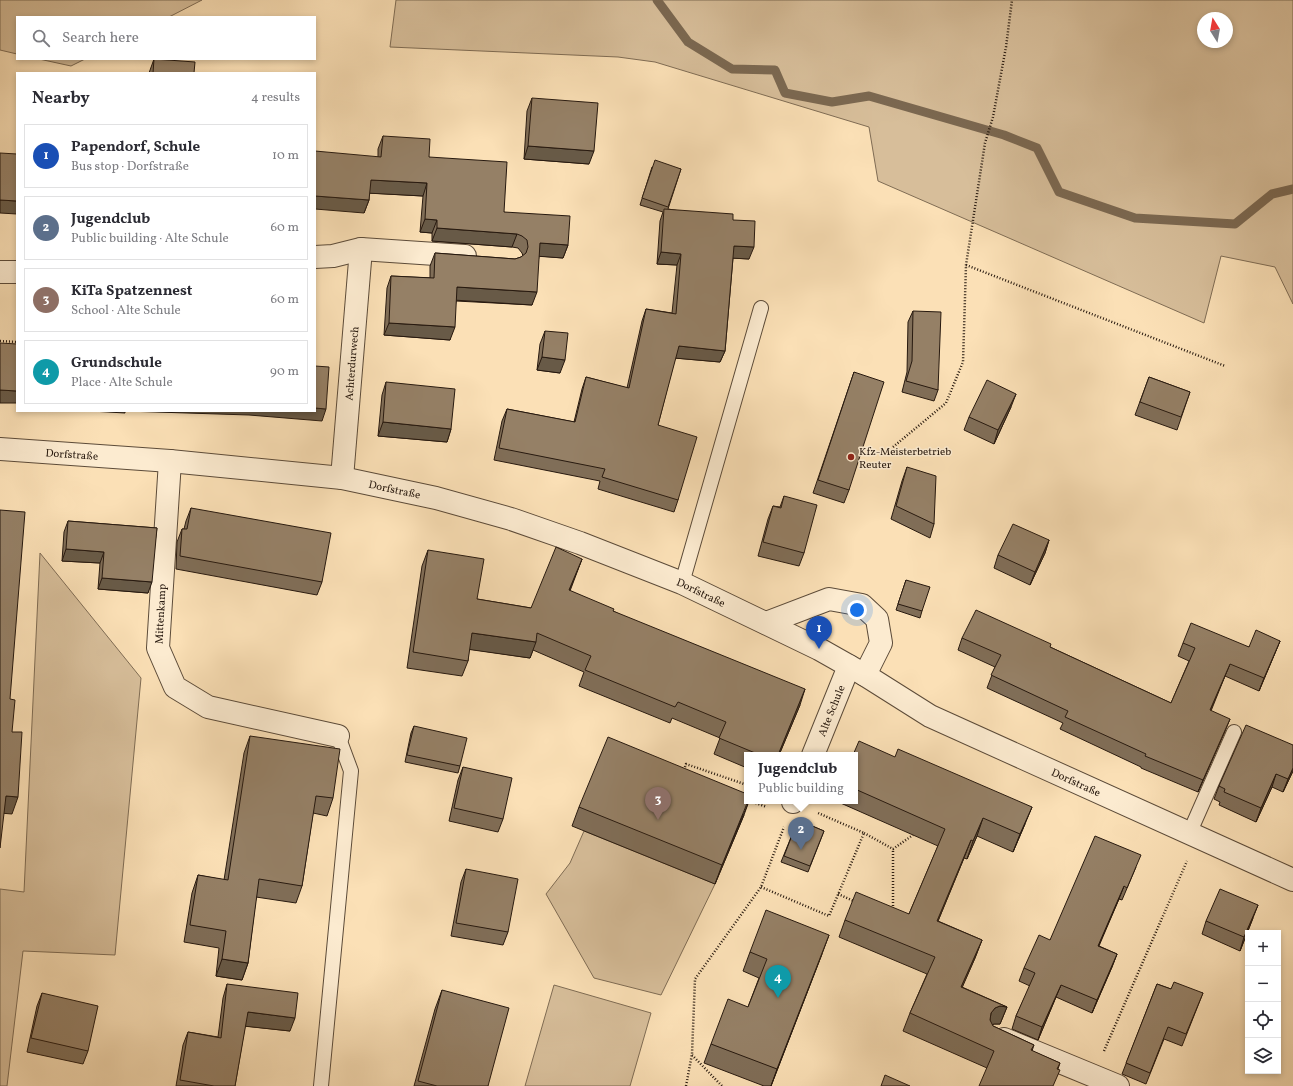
<!DOCTYPE html>
<meta charset="utf-8">
<style>
body{margin:0;font-family:Vollkorn,serif;background:#f2f2f3;color:#2b2b33}
.controls{position:absolute;right:12px;bottom:12px;display:grid;overflow:hidden;border-radius:0px;box-shadow:0 2px 6px #0003}
.controls button{width:36px;height:36px;display:grid;place-items:center;padding:0;border:0;border-bottom:1px solid #e1e1e2;background:#fff;color:#2b2b33;font:20px sans-serif}
.compass{position:absolute;left:1197px;top:12px;width:36px;height:36px;border-radius:50%;background:#fff;box-shadow:0 2px 6px #0003;rotate:349deg}
.you{position:absolute;left:857px;top:610px;width:14px;height:14px;margin:-10px;border:3px solid #fff;border-radius:50%;background:#1a73e8;box-shadow:0 0 0 6px #1a73e833}
.badge{display:grid;place-items:center;width:26px;height:26px;border-radius:50%;background:#b45309;color:#fff;font-size:13px;font-weight:700}
.pin{position:absolute;translate:-50% -33px;filter:drop-shadow(0 1px 2px #0008)}
.pin::after{content:'';position:absolute;top:21px;width:14px;height:12px;background:inherit;clip-path:polygon(0 0,100% 0,50% 100%)}
.popup{position:absolute;left:744px;top:752px;width:114px;height:52px;box-sizing:border-box;display:grid;place-content:center;border-radius:0px;background:#fff;filter:drop-shadow(0 1px 3px #0005);font-size:13px;white-space:nowrap;color:#7c7c81}
.popup b{font-size:15px;color:#2b2b33}
.popup::after{content:'';position:absolute;left:50%;top:100%;margin-left:-8px;border:8px solid transparent;border-top-color:#fff}
.list{margin:0;padding:0;list-style:none}
h2{display:flex;justify-content:space-between;align-items:center;height:52px;margin:0;padding:0 16px;font-size:17px}
h2 small{font-size:13px;font-weight:400;color:#7c7c81}
.list li{display:grid;grid-template-columns:26px 1fr auto;gap:12px;align-items:center;box-sizing:border-box;height:64px;margin:0 8px 8px;padding:0 8px;border:1px solid #e1e1e2;border-radius:0px}
.list b{display:block;font-size:15px;white-space:nowrap}
.list p{margin:0;font-size:13px;white-space:nowrap;color:#7c7c81}
.list em{font-size:13px;font-style:normal;color:#7c7c81}
.icon{flex:none;width:22px;height:22px;fill:none;stroke:currentColor;stroke-width:2;stroke-linecap:round;stroke-linejoin:round}
.map{position:relative;flex:none;width:1293px;height:1086px;overflow:hidden}
.search{position:absolute;background:#fff;box-shadow:0 2px 6px #0003;left:16px;top:16px;width:300px;height:44px;display:flex;align-items:center;gap:10px;box-sizing:border-box;padding:0 14px;border-radius:0px;color:#7c7c81;font-size:15px}
.panel{position:absolute;background:#fff;box-shadow:0 2px 6px #0003;left:16px;top:72px;width:300px;height:340px;border-radius:0px}
.map>svg:first-child{display:block}
.green{fill:#d7be9a;stroke:#7f6c54;fill-rule:evenodd}
.lines{fill:none;stroke-linecap:round;stroke-linejoin:round}
.stream{stroke:#7b6851;stroke-width:9}
.service-casing{stroke:#5c4b39;stroke-width:16}
.minor-casing{stroke:#5c4b39;stroke-width:24}
.path{stroke:#27190f;stroke-width:2.5;stroke-dasharray:1 2;stroke-linecap:butt}
.service{stroke:#fcebd0;stroke-width:14}
.minor{stroke:#fcebd0;stroke-width:22}
.wall{fill:#806e58;stroke:#27190f}
.shaded-wall{fill:#685a47;stroke:#27190f}
.building{fill:#958066;stroke:#27190f}
.poi-dot{fill:#8f2418;stroke:#fcebd0;stroke-width:1.5}
.labels{text-anchor:middle;stroke-width:3;stroke-linejoin:round;paint-order:stroke}
.street-label{font-size:11px;fill:#27190f;stroke:#fcebd0}
.poi-label{font-size:11px;fill:#27190f;stroke:#fcebd0;text-anchor:start}
</style>
<div class="map">
<svg width="1293" height="1086" viewBox="0 0 1293 1086">
<rect width="100%" height="100%" fill="#fbe0b6"/>
<filter id="stains"><feTurbulence type="fractalNoise" baseFrequency=".005" numOctaves="4"/><feColorMatrix values="0 0 0 0 .2 0 0 0 0 .09 0 0 0 0 .02 0 0 0 .5 -.17"/></filter>
<radialGradient id="worn" r=".72"><stop offset=".6" stop-color="#630" stop-opacity="0"/><stop offset="1" stop-color="#630" stop-opacity=".3"/></radialGradient>
<path class="green" d="M0 0H202L169 17H17V54L0 50Z
M396 0H1293V304L1275 267 1221 256 1204 323 878 181 869 127 655 62 618 57 390 47ZM1203 18H1227V42H1203Z
M39 59H85L71 66Z
M40 553 141 678 115 955 23 951 7 1086H0V889L24 892Z
M584 831 715 884 661 995 594 978 546 894 570 863Z
M554 985 651 1013 630 1086H525Z"/>
<g class="lines">
<path class="stream" d="M657 0 688 42 732 69 775 70 785 93 832 102 869 96 1004 135 1037 148 1059 192 1135 218 1235 224 1272 194 1293 189"/>
<g class="service-casing">
<path id="service" d="M682 583 761 308
M1189 834 1234 732
M321 1086 351 771 338 736"/>
</g>
<g class="minor-casing">
<g id="minor">
<path d="M315 257 333 256 361 249 465 256"/>
<path d="M0 272H17"/>
<path id="s1" d="M0 449 170 461 342 478 436 498 511 519 580 543 682 583 819 649 865 675 930 716 1293 880"/>
<path d="M170 461 158 648 175 687 208 707 338 736"/>
<path id="s2" d="M342 478 361 249"/>
<path d="M766 623 829 599 862 605 877 619 881 643 865 675"/>
<path id="s3" d="M813 755 849 666"/>
<path d="M793 802 794 801"/>
<path d="M1004 1039 1118 1086"/>
</g>
</g>
<path class="path" d="M966 265 1225 366
M0 341 17 342
M893 447 946 403 963 362 966 265 985 143 993 117 1006 47 1012 0
M684 770 686 764 747 785
M750 801 767 807
M864 833 893 849 913 835
M761 887 829 916 864 833 818 813
M838 894 856 902
M893 909V849
M1104 1051 1187 861
M692 1055 722 1086
M686 1086 692 1054 695 979 761 887 784 827"/>
<use href="#service" class="service"/>
<use href="#minor" class="minor"/>
</g>
<path class="wall" d="M154 59 194 73H149Z
M532 98 589 164 524 159 527 111Z
M383 136 429 157 504 212 568 245 563 258 539 256 532 305 456 301 450 340 384 335 387 288 391 276 430 278V266L435 253 515 259 521 257 523 256 522 253 518 248 512 247 432 241V233L420 232 423 196 369 193V200L364 213 378 156V149Z
M652 167 681 169 668 209 733 220 749 259 733 258 725 351 720 362 675 358 658 425 678 500 674 512 598 489 600 481 494 460 502 421 507 409 574 422 582 389 586 377 627 388 642 321 646 309 672 313 677 265 657 264 660 221 663 212 640 205Z
M913 311 938 390 934 401 902 392 907 372 908 322Z
M545 331 560 373 537 370 540 344Z
M854 372 849 490 844 503 813 493Z
M1149 377 1190 392 1177 430 1135 415Z
M386 382 451 429 447 442 378 436 382 395Z
M1011 407 994 444 964 430 969 417Z
M907 467 934 524 930 538 891 519 902 481Z
M784 496 804 553 799 566 758 556 768 519 773 506 780 507Z
M191 508 322 582 317 595 176 569 177 542 182 529H184L186 521Z
M68 521 157 528 148 593 98 589 100 563 62 561 64 532Z
M1049 540 1045 553 1030 585 994 568 998 555Z
M428 550 477 599 531 608 582 559 570 591 613 611 800 705 779 755H747V768L714 754 720 738 672 718 670 723 579 686 584 672 533 650 530 658 469 649 468 661 462 676 407 668 422 566Z
M906 580 922 611 920 618 896 610Z
M962 638 1050 647 1171 703 1189 661 1178 656 1183 643 1249 647 1280 641 1275 653 1259 691 1225 676 1211 711 1225 731 1198 792 1141 768V767L1060 729 1063 723 987 688 995 667 958 650Z
M414 726 460 766 458 773 405 762 411 733Z
M250 736 333 798 327 816 313 813 302 886 296 903 256 897 248 963 242 980 216 976 219 948 184 942 192 893 198 875 224 880 244 753Z
M855 755 1025 824 1013 852 977 836 967 859 964 858 938 921 982 940 975 958 962 987 1007 1007 1000 1024H994L992 1025 993 1026 1034 1045 1032 1051 1060 1063 1058 1069 987 1068 903 1031 910 1013 927 974 839 937 845 920 909 914 938 846 836 801H855Z
M463 767 503 819 498 832 449 821 458 780Z
M1293 771 1283 792 1272 787 1256 822 1219 805 1220 802 1214 799 1219 786Z
M579 807 744 815 715 884 572 826Z
M798 820 824 831 808 872 781 862Z
M1136 867 1122 900 1119 899 1099 946 1117 954 1112 967 1092 1013 1056 997 1038 1040 1012 1029 1016 1016 1030 986 1019 981 1024 968 1050 940Z
M466 869 508 932 503 945 451 936 461 882Z
M1253 918 1240 951 1202 934 1206 921Z
M750 952 822 954 771 1086H764L704 1063 711 1044 748 1007 759 978 743 971Z
M227 984 290 1031 245 1026 235 1086H176L183 1045 188 1032 218 1037 223 998Z
M1157 984 1171 989 1203 993 1182 1046 1164 1039 1146 1084 1122 1074Z
M442 990 488 1086H414L435 1009Z
M42 993 88 1051 83 1064 27 1052 37 1006Z"/>
<path class="shaded-wall" d="M528 146 594 151 589 164 524 159Z
M371 180 427 183 423 196 366 193Z
M315 196 369 200 364 213 315 209Z
M0 200 17 201V214L0 213Z
M425 219 437 220 432 233 420 232Z
M437 228 517 234 512 247 432 241Z
M540 243 568 245 563 258 535 256Z
M734 246 754 247 749 259 730 258Z
M661 252 681 254 677 265 657 264Z
M457 287 537 292 532 305 453 300Z
M389 323 455 327 450 340 384 335Z
M679 346 725 351 720 362 674 358Z
M542 357 565 360 560 373 537 370Z
M0 390 17 391V403H0Z
M1016 394 1011 407 994 444 998 430Z
M315 408 326 409 322 421 249 415 125 411V413L91 411H315Z
M383 422 451 429 447 442 378 436Z
M1049 540 1045 553 1030 585 1035 572Z
M66 549 104 552 100 563 62 561Z
M582 559 576 574 563 606 569 590Z
M102 578 152 582 148 593 98 589Z
M472 633 536 642 530 658 466 649Z
M1280 641 1275 653 1259 691 1264 678Z
M1230 664 1225 676 1205 723 1210 710Z
M805 689 800 705 779 755H778Z
M1230 719 1225 731 1198 792 1203 780Z
M1293 768V771L1283 792 1288 779Z
M1276 774 1272 787 1256 822 1261 808Z
M6 796 18 797 12 814 0 813Z
M749 801 744 815 715 884 722 865Z
M1032 807 1025 824 1013 852 1020 834Z
M983 818 977 836 967 859 973 841Z
M971 840 964 858 931 938 937 921Z
M1124 886 1119 899 1093 958 1098 946Z
M1258 905 1253 918 1240 951 1244 937Z
M829 935 822 954 771 1086 777 1069Z
M982 940 975 958 955 1004 961 987Z
M1117 954 1112 967 1092 1013 1097 1000Z
M222 959 248 963 242 980 216 976Z
M1061 985 1056 997 1038 1040 1042 1027Z
M1000 1006 1007 1007 1000 1024H994L989 1026 991 1013 995 1008Z
M248 1012 295 1018 290 1031 243 1026Z"/>
<path class="building" d="M154 59 195 62 194 73H153Z
M532 98 598 103 594 151 528 146Z
M383 136 430 139 429 157 507 162 504 212 570 216 568 245 540 243 537 292 457 287 455 327 389 323 391 276 434 278 435 253 515 259 521 257 526 253 528 247 527 240 522 236 517 234 437 228V220L425 219 427 183 371 180 369 200 315 196V151L381 157Z
M0 153 17 154V201L0 200Z
M655 160 681 169 668 207 642 198Z
M664 209 733 214V220L755 221 754 247 734 246 725 351 679 346 658 425 697 437 678 500 602 477 605 469 499 448 507 409 575 422 586 377 629 388 646 309 676 314 681 254 661 252Z
M913 311 941 312 938 390 906 381 912 361Z
M545 331 568 333 565 360 542 357Z
M0 343 17 344V391L0 390Z
M315 366 329 367 326 409 315 408Z
M854 372 884 382 849 490 818 480Z
M1149 377 1190 392 1181 417 1140 402Z
M987 380 1016 394 998 430 969 417Z
M386 382 455 389 451 429 383 422Z
M907 467 936 476 934 524 896 506Z
M784 496 817 505 804 553 763 542 773 506 781 508Z
M191 508 331 533 322 582 180 556 182 529H187Z
M0 510 25 512 10 699 15 700 12 732H22L18 797 6 796 0 848Z
M68 521 157 528 152 582 102 578 104 552 66 549Z
M1013 524 1049 540 1035 572 998 555Z
M556 547 582 559 569 590 614 609 613 611 805 689 778 755H760L719 738 726 722 678 702 675 707 585 670 591 656 537 633 536 642 472 633 468 661 413 652 428 550 484 559 477 599 531 608Z
M906 580 930 587 922 611 898 604Z
M976 610 1051 644 1050 647 1171 703 1195 648 1183 643 1191 623 1249 647 1256 630 1280 641 1264 678 1230 664 1210 710 1230 719 1203 780 1145 756 1146 754 1065 717 1068 711 991 675 1001 655 962 638Z
M1246 725 1293 745V768L1288 779 1276 774 1261 808 1224 792 1225 789 1219 786Z
M414 726 467 738 460 766 407 755Z
M250 736 340 749 333 798 316 796 302 886 259 879 248 963 222 959 226 931 190 925 198 875 228 880Z
M608 737 747 794V801H748L722 865 579 807Z
M859 741 895 757 898 749 1032 807 1020 834 983 818 973 841 971 840 937 921 982 940 961 987 1007 1007 1000 1006 995 1008 991 1013 990 1020 993 1026 1034 1045 1031 1050 1060 1063 1057 1069 1060 1070 1053 1086H979L994 1051 910 1013 935 957 845 920 856 892 909 914 945 829 855 789V755H853Z
M463 767 512 778 503 819 454 808Z
M798 820 824 831 810 866 784 856Z
M1095 836 1141 855 1127 888 1124 886 1098 946 1117 954 1097 1000 1061 985 1042 1027 1016 1016 1035 973 1024 968 1039 935 1050 940Z
M466 869 518 879 508 932 456 923Z
M1220 889 1258 905 1244 937 1206 921Z
M766 910 829 935 777 1069 711 1044 728 999 748 1007 767 959 750 952Z
M1174 982 1203 993 1186 1034 1168 1027 1150 1073 1126 1063 1157 984 1171 989Z
M227 984 298 993 295 1018 248 1012 235 1086H214L180 1080 188 1032 221 1038Z
M442 990 509 1008 488 1086H437L418 1081Z
M42 993 98 1006 88 1051 31 1038Z
M885 1075 910 1086H881Z"/>
<circle class="poi-dot" cx="851" cy="457" r="4"/>
<g class="labels">
<g class="street-label">
<text dy="4" stroke="none"><textPath href="#s2" startOffset="115">Achterdurwech</textPath></text>
<text dy="4" stroke="none"><textPath href="#s1" startOffset="72">Dorfstraße</textPath></text>
<text dy="4" stroke="none"><textPath href="#s1" startOffset="397">Dorfstraße</textPath></text>
<text dy="4" stroke="none"><textPath href="#s1" startOffset="721">Dorfstraße</textPath></text>
<text transform="translate(160 614) rotate(-87)" y="4">Mittenkamp</text>
<text dy="4" stroke="none"><textPath href="#s3" startOffset="48">Alte Schule</textPath></text>
<text dy="4" stroke="none"><textPath href="#s1" startOffset="1142">Dorfstraße</textPath></text>
</g>
<g class="poi-label">
<text x="859" y="455">Kfz-Meisterbetrieb<tspan x="859" dy="13">Reuter</tspan></text>
</g>
</g>
<rect width="100%" height="100%" filter="url(#stains)"/>
<rect width="100%" height="100%" fill="url(#worn)"/>
</svg>
<div class="controls">
<button>+</button>
<button>−</button>
<button><svg class="icon" aria-label="locate" viewBox="0 0 24 24"><circle cx="12" cy="12" r="6"/><path d="M12 2v4M12 18v4M2 12h4M18 12h4"/></svg></button>
<button><svg class="icon" aria-label="layers" viewBox="0 0 24 24"><path d="M12 4l9 5-9 5-9-5zM3 14l9 5 9-5"/></svg></button>
</div>
<svg class="compass" viewBox="-18 -18 36 36"><path d="M0-13l5 13h-10z" fill="#e53935"/><path d="M0 13l5-13h-10z" fill="#7c7c81"/></svg>
<div class="you"></div>
<div class="pin badge" style="left:819px;top:649px;background:#1a4fb4">1</div>
<div class="pin badge" style="left:801px;top:850px;background:#5c6f8a">2</div>
<div class="popup"><b>Jugendclub</b>Public building</div>
<div class="pin badge" style="left:658px;top:820px;background:#8d6e63">3</div>
<div class="pin badge" style="left:778px;top:998px;background:#0f9aa8">4</div>
<div class="search"><svg class="icon" aria-label="search" viewBox="0 0 24 24"><circle cx="10" cy="10" r="6"/><path d="M15 15l6 6"/></svg>Search here</div>
<section class="panel">
<h2>Nearby<small>4 results</small></h2>
<ul class="list">
<li><span class="badge" style="background:#1a4fb4">1</span><div><b>Papendorf, Schule</b><p>Bus stop · Dorfstraße</p></div><em>10 m</em></li>
<li><span class="badge" style="background:#5c6f8a">2</span><div><b>Jugendclub</b><p>Public building · Alte Schule</p></div><em>60 m</em></li>
<li><span class="badge" style="background:#8d6e63">3</span><div><b>KiTa Spatzennest</b><p>School · Alte Schule</p></div><em>60 m</em></li>
<li><span class="badge" style="background:#0f9aa8">4</span><div><b>Grundschule</b><p>Place · Alte Schule</p></div><em>90 m</em></li>
</ul>
</section>
</div>
